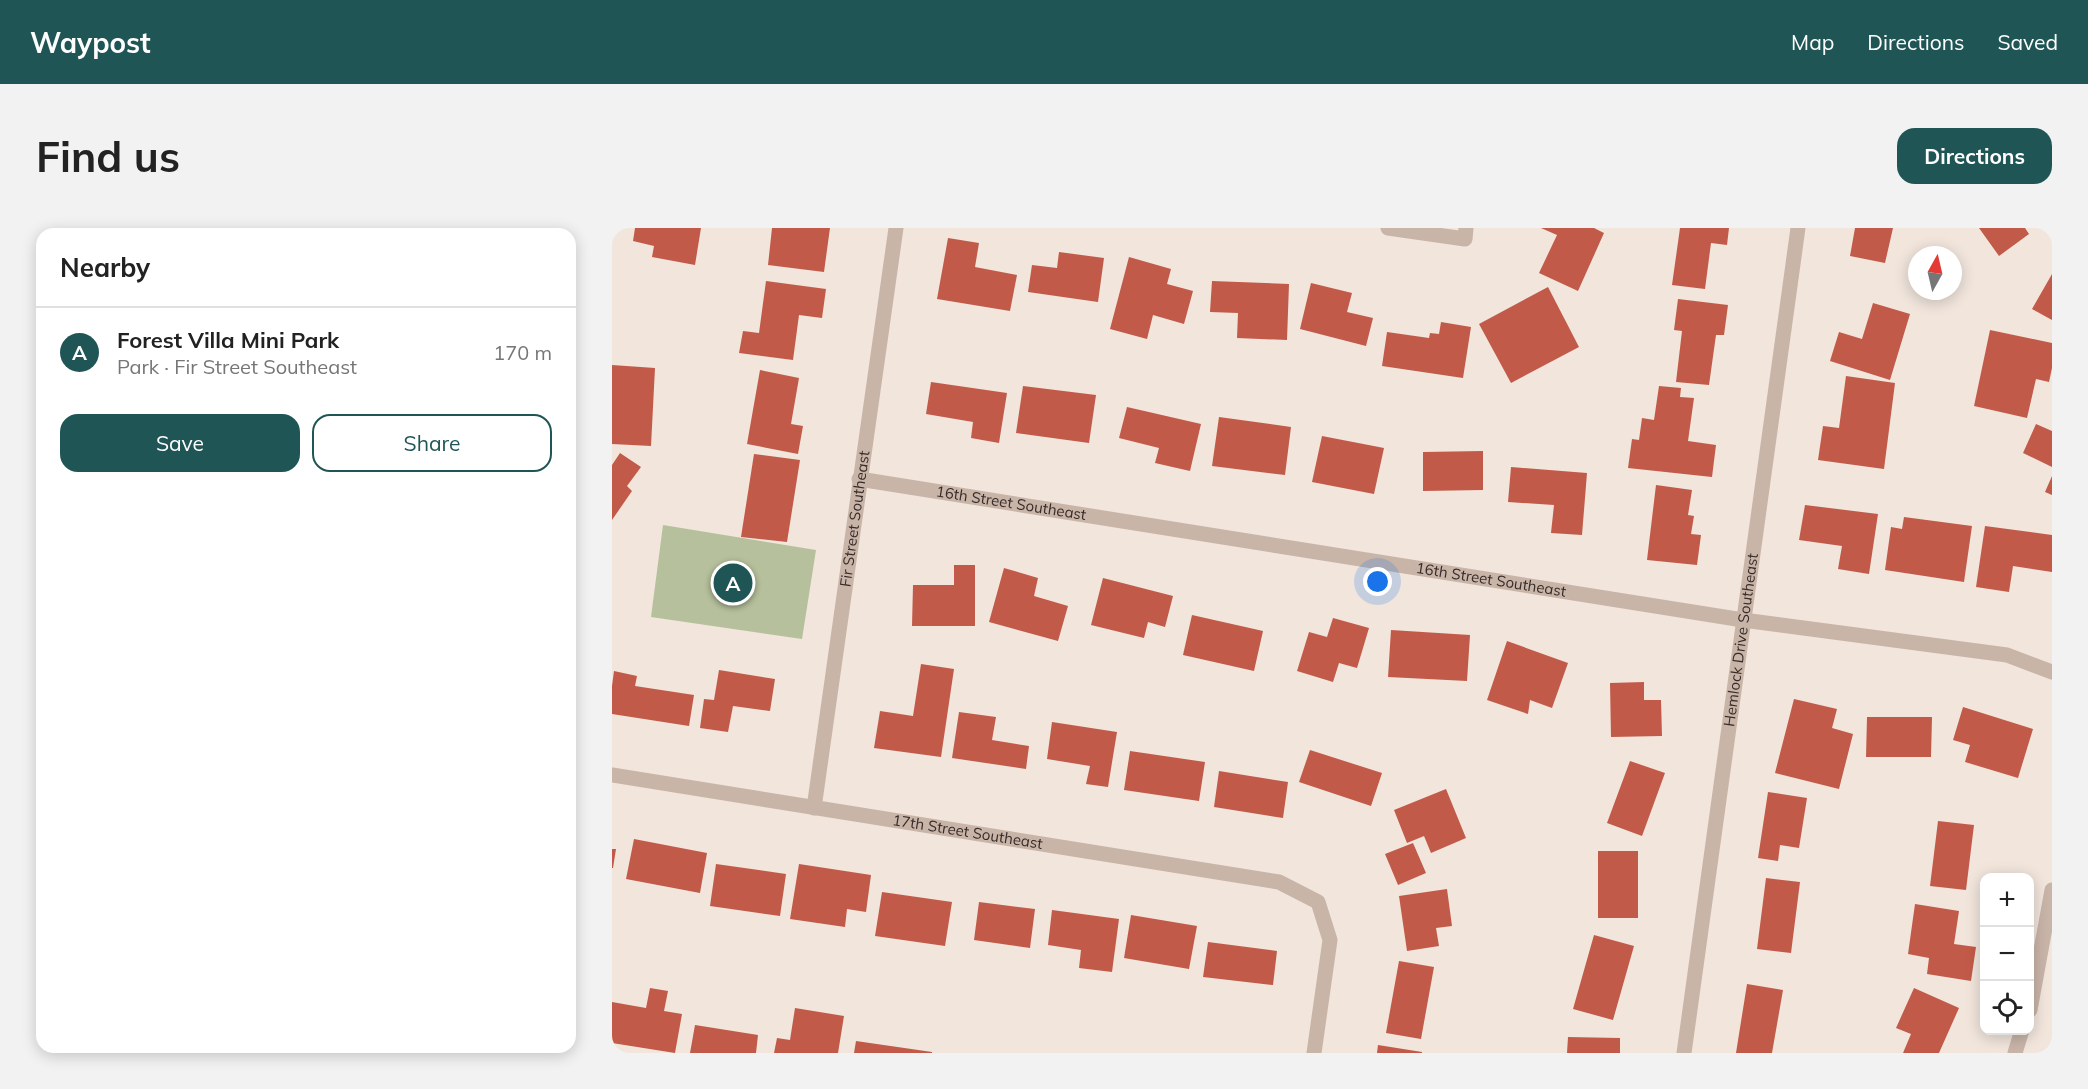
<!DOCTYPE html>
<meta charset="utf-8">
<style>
body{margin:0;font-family:Mulish,sans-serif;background:#f2f2f2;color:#222}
.controls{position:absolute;right:18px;bottom:18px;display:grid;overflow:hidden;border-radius:12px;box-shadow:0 3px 15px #0003}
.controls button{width:54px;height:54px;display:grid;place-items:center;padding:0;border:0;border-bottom:2px solid #e0e0e0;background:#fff;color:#222;font:30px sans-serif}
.compass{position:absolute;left:1296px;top:18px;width:54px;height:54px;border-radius:50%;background:#fff;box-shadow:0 3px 15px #0003;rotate:8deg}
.you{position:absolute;left:766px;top:354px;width:21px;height:21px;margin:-15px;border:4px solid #fff;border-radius:50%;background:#1a73e8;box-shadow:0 0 0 9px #1a73e833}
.badge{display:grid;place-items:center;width:39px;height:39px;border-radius:50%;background:#1f5655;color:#fff;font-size:20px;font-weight:700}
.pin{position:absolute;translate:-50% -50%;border:3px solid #fff;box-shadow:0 2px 6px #0006}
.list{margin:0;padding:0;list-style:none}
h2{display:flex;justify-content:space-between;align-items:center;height:78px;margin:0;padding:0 24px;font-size:26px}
h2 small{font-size:20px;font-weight:400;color:#767676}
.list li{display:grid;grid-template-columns:39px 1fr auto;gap:18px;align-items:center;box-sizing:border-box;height:90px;padding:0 24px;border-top:2px solid #e0e0e0}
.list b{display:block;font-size:22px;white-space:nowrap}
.list p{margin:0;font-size:20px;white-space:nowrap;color:#767676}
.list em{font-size:20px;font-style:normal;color:#767676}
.actions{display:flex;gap:12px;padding:18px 24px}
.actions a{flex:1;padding:14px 0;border:2px solid #1f5655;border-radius:18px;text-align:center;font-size:21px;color:#1f5655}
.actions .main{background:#1f5655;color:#fff}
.icon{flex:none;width:33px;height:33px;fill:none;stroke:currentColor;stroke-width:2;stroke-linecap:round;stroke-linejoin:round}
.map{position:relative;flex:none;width:1440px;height:825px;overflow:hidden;border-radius:18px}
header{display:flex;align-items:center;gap:36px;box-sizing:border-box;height:84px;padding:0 30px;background:#1f5655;color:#fff}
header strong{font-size:28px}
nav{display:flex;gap:33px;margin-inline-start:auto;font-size:21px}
.intro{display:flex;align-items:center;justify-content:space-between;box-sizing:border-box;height:144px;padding:0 36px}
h1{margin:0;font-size:42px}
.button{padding:15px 27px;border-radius:18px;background:#1f5655;color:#fff;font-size:21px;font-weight:700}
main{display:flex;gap:36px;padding:0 36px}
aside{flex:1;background:#fff;border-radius:18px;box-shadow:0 3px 15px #0003}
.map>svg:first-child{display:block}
.green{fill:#b7c09c}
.building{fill:#c25a49}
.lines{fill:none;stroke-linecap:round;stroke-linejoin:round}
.minor{stroke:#c9b4a8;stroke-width:15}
.labels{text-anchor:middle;stroke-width:4.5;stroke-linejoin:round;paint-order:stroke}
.street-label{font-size:15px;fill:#362b28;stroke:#f9f0e8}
</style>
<header>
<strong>Waypost</strong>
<nav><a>Map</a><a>Directions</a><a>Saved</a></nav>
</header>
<div class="intro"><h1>Find us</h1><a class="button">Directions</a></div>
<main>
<aside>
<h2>Nearby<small></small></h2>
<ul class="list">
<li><span class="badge">A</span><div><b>Forest Villa Mini Park</b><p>Park · Fir Street Southeast</p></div><em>170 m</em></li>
</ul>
<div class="actions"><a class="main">Save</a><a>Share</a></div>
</aside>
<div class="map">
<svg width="1440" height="825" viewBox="0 0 1440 825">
<rect width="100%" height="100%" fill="#f1e5dc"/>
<path class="green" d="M51 297 204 322 190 411 39 389Z"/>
<path class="building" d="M23 0H89L83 37 40 29 42 18 21 13Z
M160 0H218L212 44 156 37Z
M929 0H982L992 5 966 63 927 45 945 7Z
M1068 0H1117L1115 17 1099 15 1093 61 1060 57Z
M1243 0H1281L1273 35 1238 28Z
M1367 0H1413L1417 6 1387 28Z
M336 10 367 15 363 39 405 47 398 83 325 71Z
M447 24 492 30 486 74 416 64 420 37 445 40Z
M517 29 559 41 555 56 581 63 572 96 541 87 535 111 498 101Z
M1440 46V92L1420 81Z
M154 53 214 61 210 90 187 87 181 132 127 125 131 103 147 105Z
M600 53 677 56 675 112 625 110 626 85 598 84Z
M699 55 740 65 735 84 761 90 754 118 688 101Z
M936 59 967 119 899 155 867 96Z
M1066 71 1116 77 1112 107H1104L1097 157 1064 154 1070 103 1062 102Z
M1261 75 1298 86 1278 152 1218 133 1227 104 1250 111Z
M829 94 859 99 851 150 770 138 775 104 817 110 818 105 827 106Z
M1378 102 1440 115V140L1437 154 1424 151 1415 190 1362 178Z
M0 137 43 140 39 218 0 216Z
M148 142 187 150 179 196 191 198 186 226 135 216Z
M1234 148 1283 155 1272 241 1206 232 1211 198 1227 200Z
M319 154 395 165 387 215 359 210 361 194 314 186Z
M411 158 484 167 477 215 404 205Z
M1047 158 1069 160 1068 169 1082 170 1076 213 1104 217 1100 249 1016 240 1020 211 1027 212 1030 190 1042 192Z
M515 179 589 196 578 243 543 235 547 220 507 210Z
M607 189 679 199 673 247 600 238Z
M1424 196 1440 203V239L1411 225Z
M710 208 772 220 762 266 700 254Z
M871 223V262L811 263V224Z
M8 225 29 239 15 258 20 263 0 292V237Z
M142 226 188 232 175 314 129 309Z
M899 239 975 245 970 307 939 305 942 277 896 274Z
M1440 248V267L1433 264Z
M1044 257 1080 262 1076 287 1082 288 1079 306 1089 307 1085 337 1035 332Z
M1193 277 1266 286 1257 346 1226 341 1230 318 1187 312Z
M1292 289 1360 298 1352 354 1273 342 1279 299 1290 301Z
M1373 298 1440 307V344L1401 338 1397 364 1364 359Z
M342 337H363V398H300L301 357H342Z
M392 340 426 350 422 368 456 378 446 413 377 394Z
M491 350 561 368 553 399 536 394 532 410 479 397Z
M580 387 651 403 642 443 571 427Z
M721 390 757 400 745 440 727 435 721 454 685 443 697 404 715 409Z
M779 402 858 407 855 453 776 449Z
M895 413 956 435 940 480 918 472 916 486 875 472Z
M309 436 342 441 329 529 262 520 268 483 301 488Z
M107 442 163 451 158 483 121 478 116 504 88 500 92 471 102 472Z
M2 443 25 448 23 458 82 467 77 498 0 486V458Z
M1032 454V472H1049L1050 508 999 509 998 455Z
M1182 471 1225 481 1220 500 1241 506 1227 561 1163 545Z
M1351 479 1421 501 1406 550 1353 534 1358 517 1341 512Z
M347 484 384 489 380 512 417 518 414 541 340 530Z
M1255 489H1320L1319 529H1254Z
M440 494 505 504 496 559 474 556 478 538 435 531Z
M698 522 770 545 759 578 687 554Z
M518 523 593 534 587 573 512 562Z
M1018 533 1053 545 1030 608 995 595Z
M607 543 676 554 671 590 602 579Z
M834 561 854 610 819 625 812 608 795 615 782 582Z
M1156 564 1195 570 1187 620 1168 617 1166 633 1146 630Z
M1326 593 1362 597 1354 662 1318 658Z
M22 611 95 625 88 665 14 651Z
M801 615 814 645 786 657 773 626Z
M0 621H4L1 640H0Z
M986 623H1026V690H986Z
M104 636 174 646 168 688 98 678Z
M187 636 259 647 254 684 235 681 233 699 178 691Z
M1154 650 1188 654 1179 725 1145 721Z
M835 661 840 698 824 700 827 718 795 723 787 668Z
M270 664 340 674 333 718 263 708Z
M367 674 423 681 418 720 362 712Z
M1303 676 1347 683 1342 716 1364 719 1359 753 1315 746 1317 730 1296 726Z
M440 682 507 691 500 744 467 740 469 722 436 717Z
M519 687 585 698 577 741 512 730Z
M982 707 1022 718 1001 792 961 781Z
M596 714 665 723 661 757 591 749Z
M787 733 822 739 809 811 774 805Z
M1135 756 1171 762 1160 825H1124Z
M38 760 56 763 52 783 70 786 63 825 0 815V774L34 780Z
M1302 760 1347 780 1327 825H1291L1299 806 1284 800Z
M183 780 232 788 226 825H162L165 810 178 812Z
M83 797 146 807 144 825H78Z
M956 809 1008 810V825H955Z
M244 813 320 824V825H242Z
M766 817 810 824V825H765Z"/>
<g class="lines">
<g class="minor">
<path d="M776 0 853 11 854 0"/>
<path id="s1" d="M247 251 1131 392 1395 427 1440 444"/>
<path id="s2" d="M0 547 667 654 706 674 718 712 702 825"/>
<path id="s3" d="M202 580 284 0"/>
<path d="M1418 782 1440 662"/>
<path id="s4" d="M1072 825 1186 0"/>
<path d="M1403 825 1410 802"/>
</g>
</g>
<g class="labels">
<g class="street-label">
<text dy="5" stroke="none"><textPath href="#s1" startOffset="154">16th Street Southeast</textPath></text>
<text dy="5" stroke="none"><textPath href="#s3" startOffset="292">Fir Street Southeast</textPath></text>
<text dy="5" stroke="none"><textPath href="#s1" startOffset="640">16th Street Southeast</textPath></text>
<text dy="5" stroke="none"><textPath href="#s4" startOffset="417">Hemlock Drive Southeast</textPath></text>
<text dy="5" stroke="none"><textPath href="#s2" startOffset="360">17th Street Southeast</textPath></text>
</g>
</g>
</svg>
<div class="controls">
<button>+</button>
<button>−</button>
<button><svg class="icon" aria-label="locate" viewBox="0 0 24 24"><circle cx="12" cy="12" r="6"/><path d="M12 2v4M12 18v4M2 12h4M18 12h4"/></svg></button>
</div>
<svg class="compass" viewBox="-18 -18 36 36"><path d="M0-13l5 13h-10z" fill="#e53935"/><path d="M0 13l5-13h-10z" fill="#767676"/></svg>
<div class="you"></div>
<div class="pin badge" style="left:121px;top:355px">A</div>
</div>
</main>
